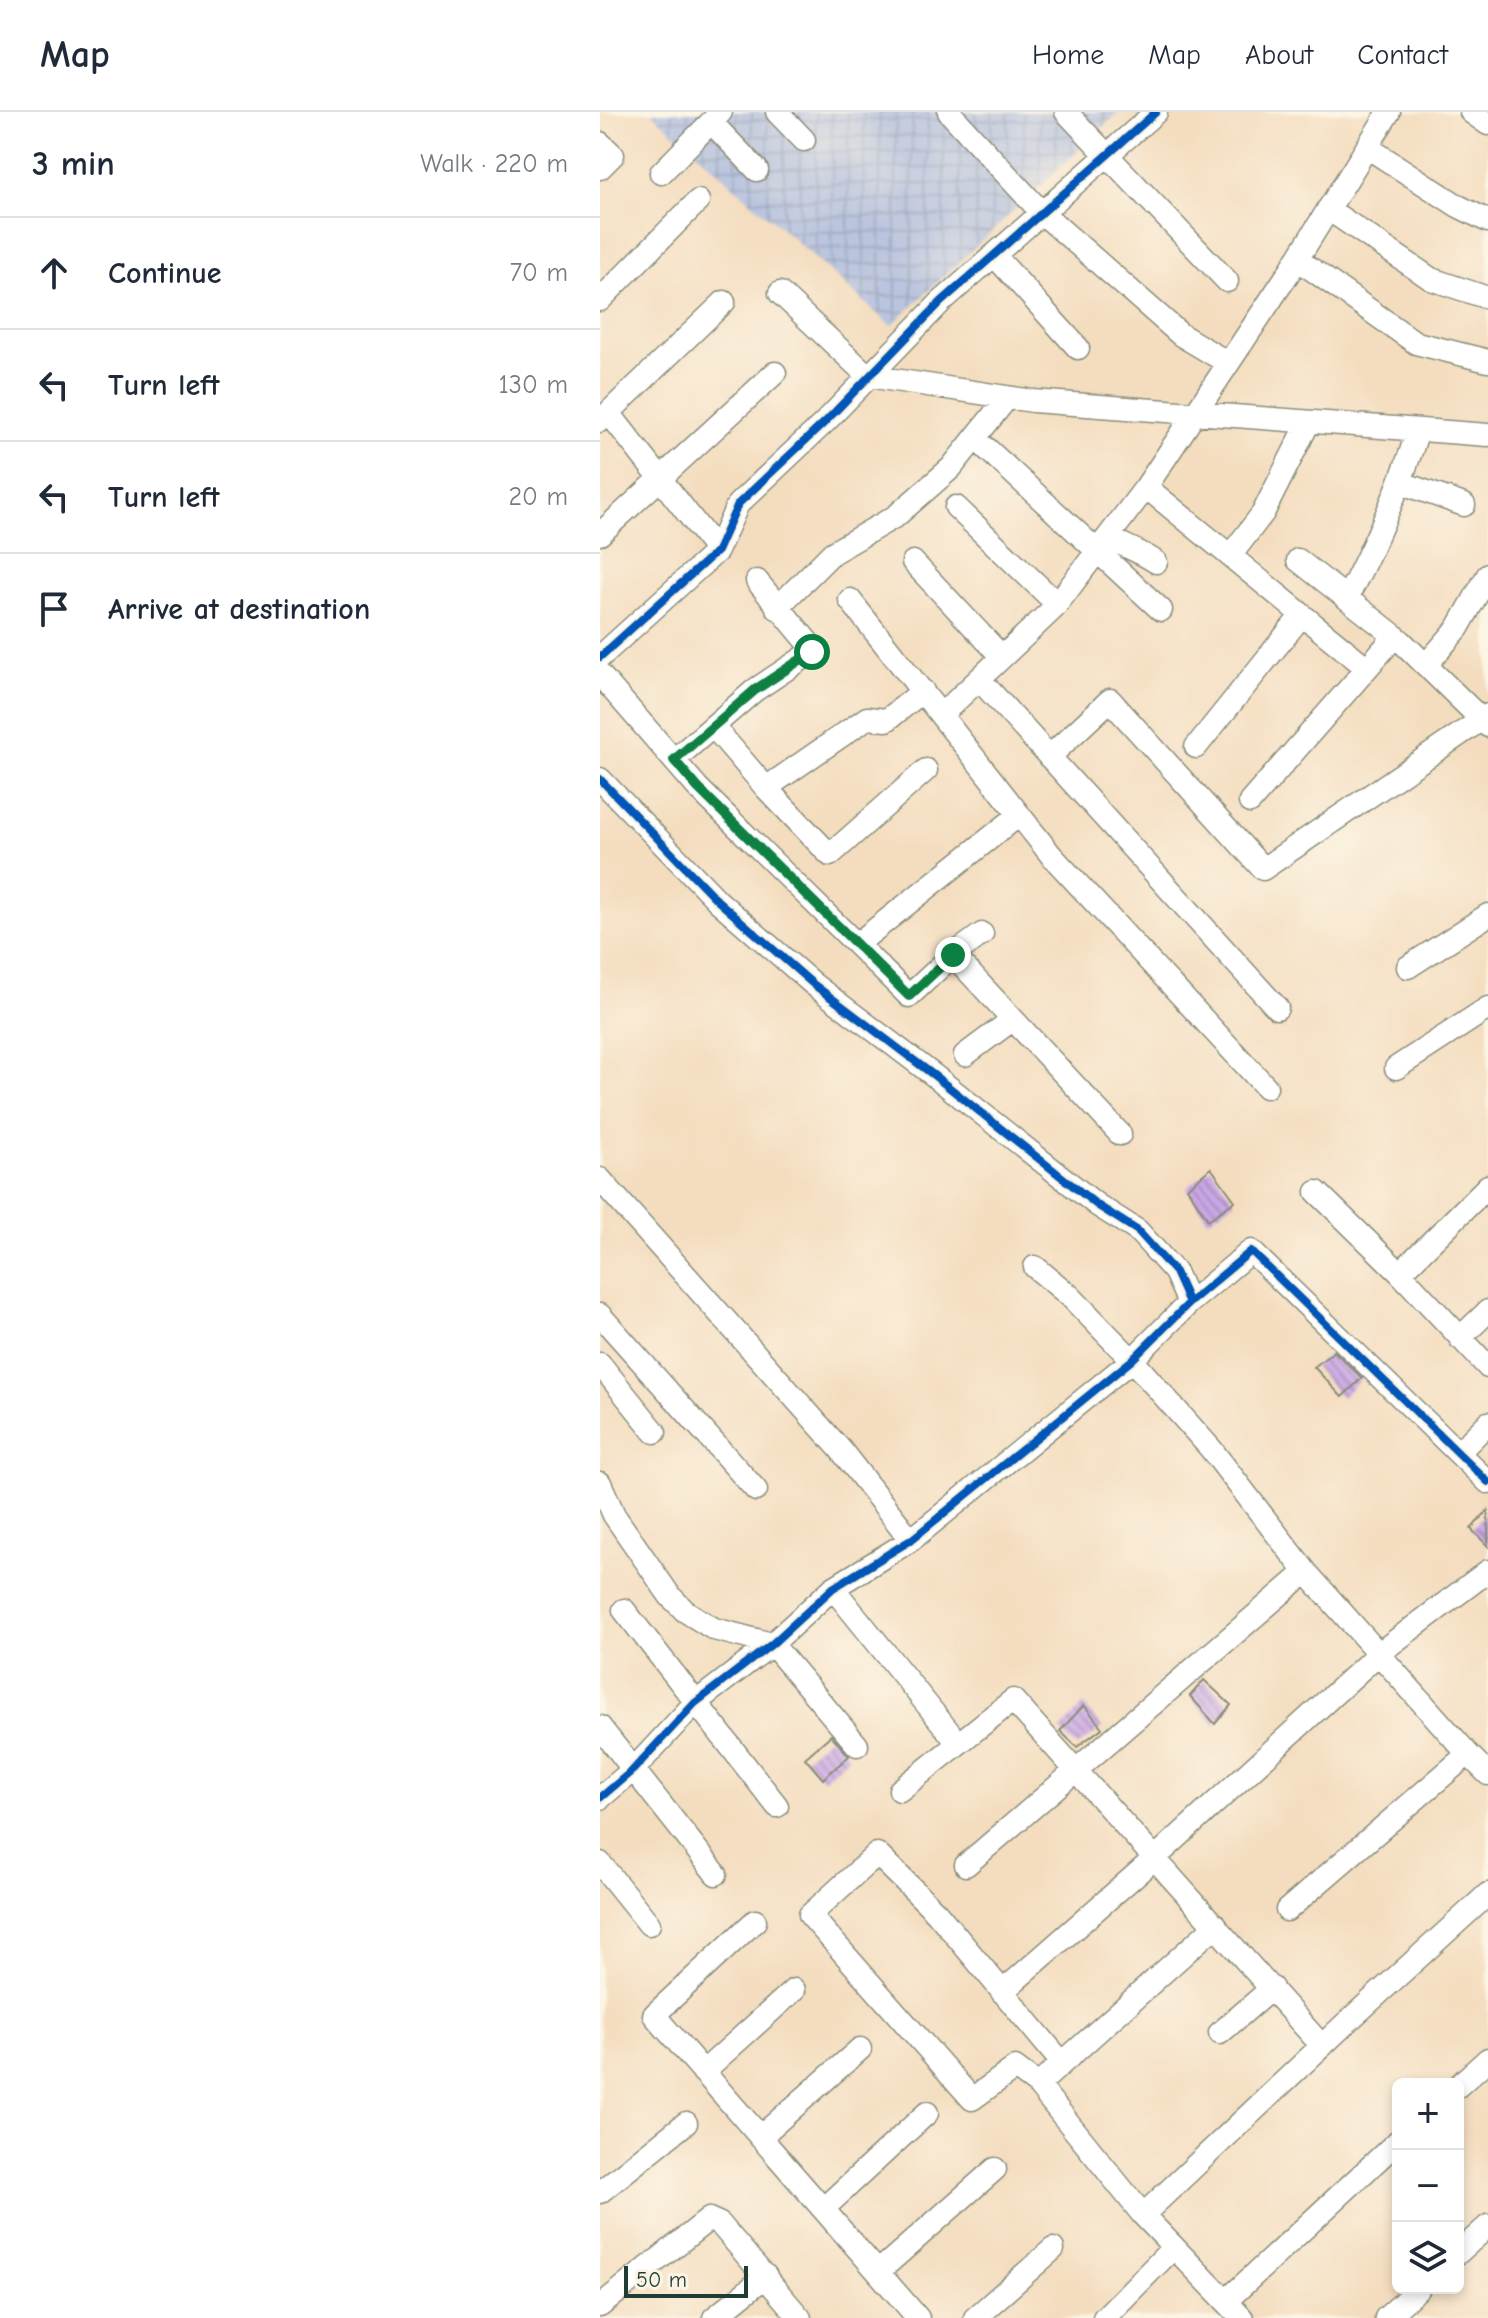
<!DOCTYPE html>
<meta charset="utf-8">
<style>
body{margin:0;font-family:"Comic Neue",sans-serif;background:#f2f2f3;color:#1f2937}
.controls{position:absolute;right:24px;bottom:24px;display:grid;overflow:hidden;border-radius:12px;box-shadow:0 4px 12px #0003}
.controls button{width:72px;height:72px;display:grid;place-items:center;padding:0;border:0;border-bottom:2px solid #e0e1e3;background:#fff;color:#1f2937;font:40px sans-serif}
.scale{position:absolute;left:24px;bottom:20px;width:124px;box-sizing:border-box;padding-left:8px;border:4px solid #1f3d34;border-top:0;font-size:22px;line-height:28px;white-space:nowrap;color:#1f3d34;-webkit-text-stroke:6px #fcf5e5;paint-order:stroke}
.stop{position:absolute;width:24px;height:24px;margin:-18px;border:6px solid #0b8043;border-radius:50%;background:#fff}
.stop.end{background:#0b8043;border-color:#fff;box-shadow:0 2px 8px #0008}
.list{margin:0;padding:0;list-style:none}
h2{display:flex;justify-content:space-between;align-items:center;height:104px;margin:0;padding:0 32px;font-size:34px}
h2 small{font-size:26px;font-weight:400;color:#747a83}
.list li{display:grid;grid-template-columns:52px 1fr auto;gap:24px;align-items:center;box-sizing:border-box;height:112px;padding:0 32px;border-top:2px solid #e0e1e3}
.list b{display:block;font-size:30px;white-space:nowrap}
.list em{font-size:26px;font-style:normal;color:#747a83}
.icon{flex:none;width:44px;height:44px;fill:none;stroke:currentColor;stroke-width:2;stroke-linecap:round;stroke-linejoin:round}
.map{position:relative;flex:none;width:888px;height:2206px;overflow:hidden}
header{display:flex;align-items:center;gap:48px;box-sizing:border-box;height:112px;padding:0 40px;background:#fff;border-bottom:2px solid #e0e1e3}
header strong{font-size:38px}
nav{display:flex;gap:44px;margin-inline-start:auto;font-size:28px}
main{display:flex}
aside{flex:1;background:#fff}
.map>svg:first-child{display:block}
.industrial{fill:url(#industrial-grid)}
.building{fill:url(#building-back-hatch)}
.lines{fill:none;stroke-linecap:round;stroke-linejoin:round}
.minor-casing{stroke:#8a8d7a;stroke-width:25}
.minor{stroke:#fff;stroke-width:22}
.cycleway-casing{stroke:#fcf5e5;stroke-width:13}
.cycleway{stroke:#0057b8;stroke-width:8}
.route{stroke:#0b8043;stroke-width:10}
</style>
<header>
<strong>Map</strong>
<nav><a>Home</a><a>Map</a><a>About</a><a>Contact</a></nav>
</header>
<main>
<aside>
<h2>3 min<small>Walk · 220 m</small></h2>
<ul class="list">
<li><svg class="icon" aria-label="ahead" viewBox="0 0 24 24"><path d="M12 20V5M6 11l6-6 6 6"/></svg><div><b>Continue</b></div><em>70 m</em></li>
<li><svg class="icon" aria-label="left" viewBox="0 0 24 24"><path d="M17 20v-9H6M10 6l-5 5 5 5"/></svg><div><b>Turn left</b></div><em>130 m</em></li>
<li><svg class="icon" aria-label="left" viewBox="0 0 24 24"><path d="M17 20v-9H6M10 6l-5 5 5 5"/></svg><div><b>Turn left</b></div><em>20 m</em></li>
<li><svg class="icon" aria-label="arrive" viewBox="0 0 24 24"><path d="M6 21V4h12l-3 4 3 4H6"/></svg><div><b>Arrive at destination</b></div></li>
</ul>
</aside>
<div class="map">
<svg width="888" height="2206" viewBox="0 0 888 2206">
<defs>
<pattern id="industrial-grid" width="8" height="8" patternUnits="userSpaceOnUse" patternTransform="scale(2)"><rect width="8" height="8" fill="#bac4de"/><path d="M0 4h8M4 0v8" fill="none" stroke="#9fa9bf"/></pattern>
<pattern id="building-back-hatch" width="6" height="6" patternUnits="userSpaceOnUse" patternTransform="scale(2)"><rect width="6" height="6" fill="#caa7e5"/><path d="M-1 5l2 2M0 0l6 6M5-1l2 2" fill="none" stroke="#a389ba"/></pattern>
</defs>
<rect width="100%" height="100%" fill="#fcf5e5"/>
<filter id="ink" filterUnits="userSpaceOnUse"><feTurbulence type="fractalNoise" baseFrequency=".0125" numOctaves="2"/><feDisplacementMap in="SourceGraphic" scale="16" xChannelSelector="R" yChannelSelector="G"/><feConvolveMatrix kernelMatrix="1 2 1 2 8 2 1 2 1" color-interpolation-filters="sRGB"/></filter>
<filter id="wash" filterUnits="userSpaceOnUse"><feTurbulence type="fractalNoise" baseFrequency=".006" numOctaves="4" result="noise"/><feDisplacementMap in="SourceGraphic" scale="32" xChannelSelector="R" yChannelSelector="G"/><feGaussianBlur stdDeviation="1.8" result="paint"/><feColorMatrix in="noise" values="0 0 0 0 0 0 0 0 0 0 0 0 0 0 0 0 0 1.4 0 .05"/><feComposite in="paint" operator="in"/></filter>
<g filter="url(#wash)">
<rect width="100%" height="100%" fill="#f4ddbf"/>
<path class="industrial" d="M51 0H519L291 214Z"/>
<g id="blocks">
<path class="building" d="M611 1056 635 1089 608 1108 587 1076Z
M734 1239 762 1266 742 1285 714 1255Z
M888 1398V1434L871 1417Z
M604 1568 631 1593 615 1612 590 1584Z
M484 1593 502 1616 477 1635 460 1619Z
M231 1623 249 1644 223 1667 205 1646Z"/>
</g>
</g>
<g filter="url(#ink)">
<use href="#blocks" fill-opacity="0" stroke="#8a8d7a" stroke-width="2"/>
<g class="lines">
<g class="minor-casing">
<path id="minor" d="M177 0 204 28
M349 0 442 101 581 223 628 251
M466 0 627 169
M871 0 888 12
M111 10 157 58
M0 31 13 43 0 56
M767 35 858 94 888 109
M61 61 121 0
M728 97 831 167 888 186
M394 143 478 236
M697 147 816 231 888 249
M180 181 268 264 433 289 888 323
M0 188 98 89
M9 301 117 439
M0 309 124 190
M386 336 561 498
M802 371 864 393
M546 375 767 556
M356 395 457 492
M0 422 175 261
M508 425C525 435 540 439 556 450
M630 444 663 401 709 310
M698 448 801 529 888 614
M313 450 402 545
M747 486C776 430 799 379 818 318
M250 488 451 743 666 975
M177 496 232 441 296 404 351 356 407 286
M0 545 117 439 138 392 225 310 341 190 556 0
M826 553 858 516 888 463
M0 563 98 676 309 884 353 843 382 822
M379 567 677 896
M341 603 454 496 546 375 688 162 789 0
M113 614 166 676 230 743 326 658
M596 635 702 503
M449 645 510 588 663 757 888 603
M74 648 155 578 212 540V535L157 469
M0 667 118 789 213 872 336 965 497 1093 538 1119 575 1160 589 1191
M166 676 267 606 287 608 323 579
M650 690 795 524
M257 832 419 703
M353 843 520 1022
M808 855 888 803
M365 943 412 908
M796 956 888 896
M0 1067 240 1337 311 1428
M717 1080 800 1161 888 1255
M435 1155 470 1184 532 1248 611 1337 706 1460 868 1642 888 1662
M800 1161 888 1074
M0 1203 156 1378
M860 1226 888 1199
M0 1252 55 1320
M859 1340 888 1311
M0 1371 14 1403 70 1484 85 1499 114 1517 172 1532 257 1633
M233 1476 358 1631
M24 1498 177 1694
M0 1615 116 1762
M300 1678 413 1588 722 1934
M0 1686 33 1658 95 1591 172 1532 233 1476 311 1428 532 1248 589 1191 651 1139 888 1370
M0 1751 49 1812
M366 1753 706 1460
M687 1798 868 1642
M155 1809 54 1903 318 2206
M616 1813 438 1973 543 2103 642 2206
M402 1880 556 1745 778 1542 888 1459
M620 1921 672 1876
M103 1960 194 1878
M438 1973 415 1956 372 1987 210 1803 277 1742 337 1801 462 1951
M858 1974 888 1947
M160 2025 260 1937
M0 2080 86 2011
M223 2097 327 2001
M543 2103 745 1912 888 1782
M858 2141 888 2114
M278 2160 395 2057
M626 2189 798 2029
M0 2194 109 2107 120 2112 200 2206
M114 2206 166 2164
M375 2206 453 2137
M504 2206 574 2135
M786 2206 819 2176"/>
</g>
<use href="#minor" class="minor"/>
<g class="cycleway-casing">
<path id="cycleway" d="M0 545 117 439 138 392 225 310 341 190 556 0
M0 667 118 789 213 872 336 965 497 1093 538 1119 575 1160 589 1191
M0 1686 33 1658 95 1591 172 1532 233 1476 311 1428 532 1248 589 1191 651 1139 888 1370"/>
</g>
<use href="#cycleway" class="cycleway"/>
</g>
</g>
<g class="lines" filter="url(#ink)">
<path class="route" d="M212 540 155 578 74 648 98 676 309 884 353 843"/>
</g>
</svg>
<div class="controls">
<button>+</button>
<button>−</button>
<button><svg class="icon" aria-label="layers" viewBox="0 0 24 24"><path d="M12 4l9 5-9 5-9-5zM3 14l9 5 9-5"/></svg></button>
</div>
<div class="scale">50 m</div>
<div class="stop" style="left:212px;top:540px"></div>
<div class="stop end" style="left:353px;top:843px"></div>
</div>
</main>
